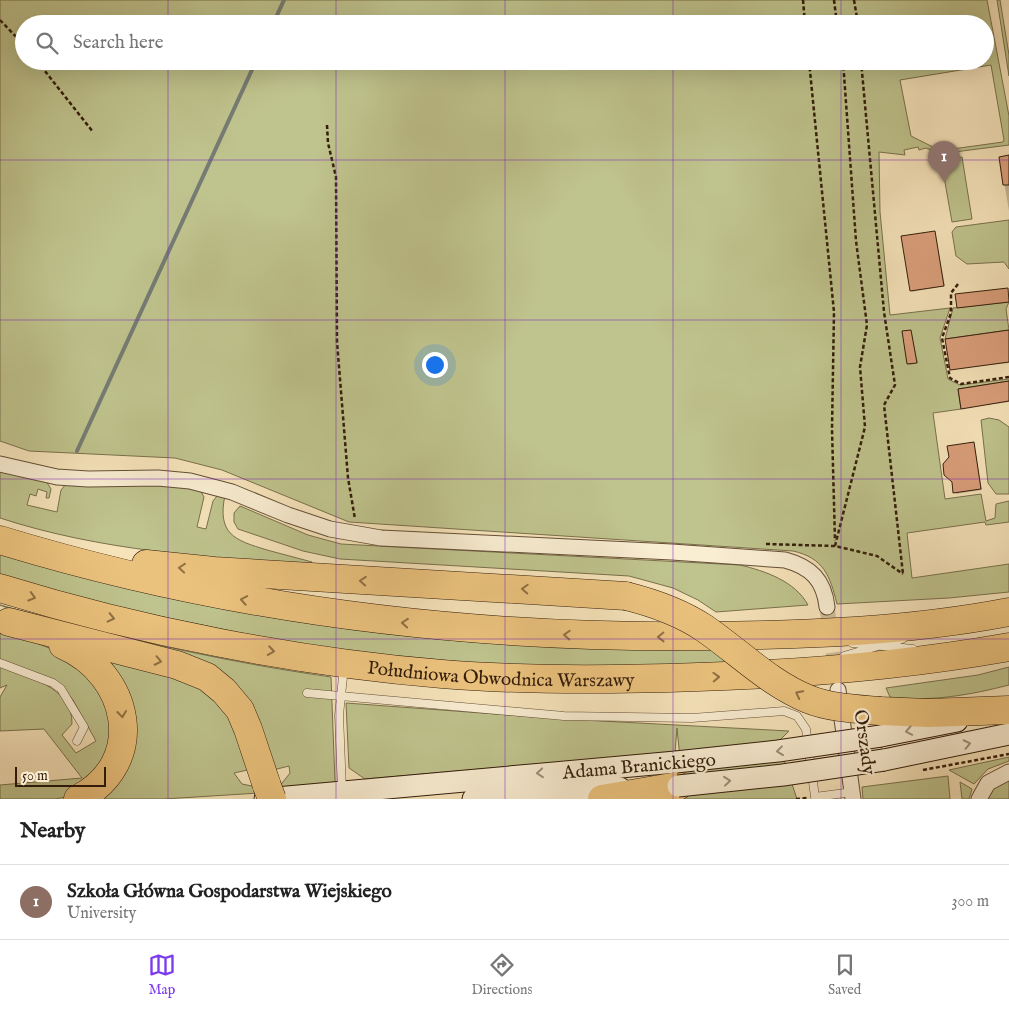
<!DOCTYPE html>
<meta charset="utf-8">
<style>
body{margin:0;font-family:"IM FELL English",serif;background:#f2f2f2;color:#222}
.scale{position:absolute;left:15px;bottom:12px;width:91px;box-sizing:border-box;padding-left:5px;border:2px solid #331d0a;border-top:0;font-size:14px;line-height:18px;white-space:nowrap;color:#331d0a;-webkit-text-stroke:4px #f9edd2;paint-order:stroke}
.you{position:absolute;left:434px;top:364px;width:18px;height:18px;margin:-12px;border:4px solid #fff;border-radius:50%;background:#1a73e8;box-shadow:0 0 0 8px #1a73e833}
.badge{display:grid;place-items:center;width:32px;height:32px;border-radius:50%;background:#7c3aed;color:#fff;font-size:16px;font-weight:700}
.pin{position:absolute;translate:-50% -41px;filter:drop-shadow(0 1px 2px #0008)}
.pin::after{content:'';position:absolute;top:26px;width:18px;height:15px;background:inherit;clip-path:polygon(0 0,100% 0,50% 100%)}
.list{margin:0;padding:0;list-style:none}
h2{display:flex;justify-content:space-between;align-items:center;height:65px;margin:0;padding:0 20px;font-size:21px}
h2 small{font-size:16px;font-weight:400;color:#767676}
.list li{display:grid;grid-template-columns:32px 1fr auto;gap:15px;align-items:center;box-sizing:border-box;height:75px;padding:0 20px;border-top:1px solid #e0e0e0}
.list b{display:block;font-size:19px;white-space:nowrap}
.list p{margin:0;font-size:16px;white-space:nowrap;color:#767676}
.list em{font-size:16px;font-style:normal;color:#767676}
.icon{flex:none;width:28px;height:28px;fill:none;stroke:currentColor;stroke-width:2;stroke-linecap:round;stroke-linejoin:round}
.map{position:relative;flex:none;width:1009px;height:799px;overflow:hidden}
.search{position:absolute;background:#fff;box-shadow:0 5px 20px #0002;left:15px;right:15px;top:15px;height:55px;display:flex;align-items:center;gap:12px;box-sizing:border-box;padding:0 18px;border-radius:28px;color:#767676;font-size:19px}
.sheet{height:140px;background:#fff}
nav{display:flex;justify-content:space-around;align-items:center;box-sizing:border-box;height:70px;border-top:1px solid #e0e0e0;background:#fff;font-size:14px;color:#767676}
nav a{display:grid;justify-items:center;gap:2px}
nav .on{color:#7c3aed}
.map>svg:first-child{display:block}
.green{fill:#bfc38d;stroke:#79704c;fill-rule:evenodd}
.shadow{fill:#0003}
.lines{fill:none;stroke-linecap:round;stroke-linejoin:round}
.stream{stroke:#757c74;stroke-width:4}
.building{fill:#da9f7b;stroke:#331d0a}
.street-tunnel{stroke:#cfbb97;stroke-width:15;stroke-dasharray:15 8;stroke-linecap:butt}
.lane-casing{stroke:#644e36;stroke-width:9}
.street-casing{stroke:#644e36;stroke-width:17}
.secondary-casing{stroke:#331d0a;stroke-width:23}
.highway-casing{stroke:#331d0a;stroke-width:29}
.path{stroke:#331d0a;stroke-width:2.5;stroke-dasharray:4 2.5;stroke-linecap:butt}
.lane{stroke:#f9edd2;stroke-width:8}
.street{stroke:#f9edd2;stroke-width:15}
.secondary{stroke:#f9edd2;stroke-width:21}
.highway{stroke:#ebc27d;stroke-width:28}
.secondary-bridge-casing{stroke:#331d0a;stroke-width:23;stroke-linecap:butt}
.highway-bridge-casing{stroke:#331d0a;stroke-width:29;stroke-linecap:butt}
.secondary-bridge{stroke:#f9edd2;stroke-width:21}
.highway-bridge{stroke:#ebc27d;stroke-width:28}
.oneway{stroke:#8f7044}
.oneway2{stroke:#a08f78}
.grid{fill:none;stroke:#7b2cbf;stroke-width:1;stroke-opacity:0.55}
.labels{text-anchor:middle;stroke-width:4.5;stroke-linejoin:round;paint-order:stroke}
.street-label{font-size:19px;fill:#331d0a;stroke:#f9edd2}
</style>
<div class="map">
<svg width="1009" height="799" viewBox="0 0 1009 799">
<rect width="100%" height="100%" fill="#f6e3ba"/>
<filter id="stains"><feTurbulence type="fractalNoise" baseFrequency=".004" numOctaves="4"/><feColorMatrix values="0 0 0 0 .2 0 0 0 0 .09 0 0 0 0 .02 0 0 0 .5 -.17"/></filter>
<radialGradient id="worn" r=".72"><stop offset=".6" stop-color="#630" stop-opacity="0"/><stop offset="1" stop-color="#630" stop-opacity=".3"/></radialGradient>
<path class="green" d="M0 0H987L1009 116V145L939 154 926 148 919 150 918 147 904 150 905 155 879 152 880 212 890 315 950 308 940 338 948 379 960 385 1009 379V381L958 389 961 409 933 413 945 499 981 494 986 521 995 518 996 504 1009 501V522L986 525 985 522 907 533 912 578 1009 564V592L949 598 837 604C830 576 824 558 793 551L349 522 222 470 175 458 29 451 0 441ZM24 24H985V61H24ZM991 65 1004 140 1003 142 945 150 935 148 911 136 900 80Z
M997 0H1000L1009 55V76Z
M962 157 972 219 952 222 941 160Z
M1009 220V269L1004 262 967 264 956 256 952 232 956 227Z
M1009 302 1006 309 1009 330 945 339 953 308Z
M989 418 999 420 1009 427V494H996L988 483 981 420Z
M0 469 46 481 51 489 49 498H46L47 492 38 489 36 496 30 494 27 505 57 512 61 490 66 484 145 482 200 490 204 497 197 527 206 529 213 501 217 496 225 495C217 534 234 540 267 550 282 554 297 558 312 562L311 566C206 557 101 551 0 518Z
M240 506 308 535 341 544 740 565C765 571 795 581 808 605L716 612 698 600 673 588 629 576 340 559 303 551 238 529 234 522V513Z
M0 554C158 602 322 631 486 643 562 648 638 646 713 648L732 663 588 669 485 664 318 649 120 608 0 575Z
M0 605C109 635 218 661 331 677L335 782 333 785 280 791 279 787 290 773 289 766 273 770 247 702Z
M0 629 62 653 91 670 115 723 104 763 67 797 55 799H0V785L82 778 44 729 0 731V697L7 685 0 688V667C28 677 73 687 72 724L62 735 76 753 96 741 73 700 62 686 0 660Z
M93 654 194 684 226 709 252 769 234 773 242 784 257 787 259 793 164 799H93L125 755Z
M1009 667V685C970 695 931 702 890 697L886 688 978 675Z
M346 703 563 719 789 731 778 742 797 799H684L677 728 675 752 365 779 349 768Z
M1009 757V761L988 769 974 784 949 770Z
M948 776 950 799H863L862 787Z
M1009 778V799H986L991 789Z
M960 782 972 789 969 799H962Z"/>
<path class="shadow" d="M1009 157V211L1000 158Z
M935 232 945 286 912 292 911 291Z
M1007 289 1009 302 958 307Z
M911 331 918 363 910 365 908 364Z
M1009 332V363L951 369Z
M1009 382V402L962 408Z
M974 443 982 490 956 494 953 481Z"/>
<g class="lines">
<path class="stream" d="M273 24 284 0
M77 451 256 61"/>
</g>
<path class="building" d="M1009 155V185H1003L999 157Z
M935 231 944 286 910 291 901 236Z
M1008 288 1009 302 957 308 955 294Z
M911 330 917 363 907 364 902 331Z
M1009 330V362L950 370 945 339Z
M1009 381V401L961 409 958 389Z
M974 442 981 489 953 493 952 482 944 475 943 464 949 457 947 446Z"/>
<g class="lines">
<path class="street-tunnel" d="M827 607 836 674"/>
<g class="lane-casing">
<path id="lane" d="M852 643 913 649
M844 656 902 639
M0 663 53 683 61 689 84 727 77 741
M307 693 564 716 692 718 784 711 797 716 806 729 815 797 853 792
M342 790 339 715 344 667"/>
</g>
<g class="street-casing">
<path id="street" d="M0 464 57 477 88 479 158 478 190 481 232 492 288 515 330 529 381 538 672 552 785 560C811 567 824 580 827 607
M838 690 853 799
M979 799 988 783 1009 772"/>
</g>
<g class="secondary-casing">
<path id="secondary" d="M881 736 957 721
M884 760 1009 734
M265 799 676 762
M473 799 561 791 620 788"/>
</g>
<g class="highway-casing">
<g id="highway">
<path d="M0 540C230 610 468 639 708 636 808 635 910 631 1009 612"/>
<path d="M146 564 214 571 626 596"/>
<path id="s1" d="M0 588C139 631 297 662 442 674 527 681 613 680 698 677 802 674 907 665 1009 647"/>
<path d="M9 622 177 665 207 677 224 691 240 710 248 729 267 786"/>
<path d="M63 645C130 674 149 762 78 799"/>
<path d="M880 711 928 713 1008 710"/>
<path d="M602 799 678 786"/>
</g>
</g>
<path class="path" d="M803 0 805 24
M834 0 837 24
M854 0 858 24
M0 20 24 45
M37 61 93 132
M809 61 834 312 832 429 835 541
M861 61 884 312 895 385 884 405 903 574
M327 125 328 143 336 177 337 342 348 478 355 519
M958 284 951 293V313L942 338 950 378 961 384 1009 377
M766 544 835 546 877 556 903 574
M835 546 865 427 860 367 867 325 856 241 843 61
M923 770 1009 754
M796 799 807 798"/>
<use href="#lane" class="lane"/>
<use href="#street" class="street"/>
<use href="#secondary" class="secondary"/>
<use href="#highway" class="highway"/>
<g class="secondary-bridge-casing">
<path id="secondary-bridge" d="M676 762 778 751 881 736
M678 786 783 775 884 760"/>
</g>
<g class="highway-bridge-casing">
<path id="highway-bridge" d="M626 596C654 603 680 612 704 628 739 652 769 683 808 699 830 708 857 709 880 711
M267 786 272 799"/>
</g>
<use href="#secondary-bridge" class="secondary-bridge"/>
<use href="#highway-bridge" class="highway-bridge"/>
</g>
<defs><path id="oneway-chevron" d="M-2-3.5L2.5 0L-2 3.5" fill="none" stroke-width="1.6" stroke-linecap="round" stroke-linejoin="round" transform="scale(1.25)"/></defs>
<g class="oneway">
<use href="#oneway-chevron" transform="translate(182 568) rotate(-175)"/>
<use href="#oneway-chevron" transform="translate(363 581) rotate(-176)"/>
<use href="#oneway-chevron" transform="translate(525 589) rotate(-177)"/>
<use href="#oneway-chevron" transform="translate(32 597) rotate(16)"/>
<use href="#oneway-chevron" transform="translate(244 600) rotate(-170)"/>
<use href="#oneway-chevron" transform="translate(111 618) rotate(13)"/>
<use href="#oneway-chevron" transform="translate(405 623) rotate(-175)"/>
<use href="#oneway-chevron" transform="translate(567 635) rotate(-177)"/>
<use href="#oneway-chevron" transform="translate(661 637) rotate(179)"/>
<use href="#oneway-chevron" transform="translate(271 651) rotate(9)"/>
<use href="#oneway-chevron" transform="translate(158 661) rotate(12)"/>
<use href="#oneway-chevron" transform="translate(716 677) rotate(-2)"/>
<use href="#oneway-chevron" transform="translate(799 694) rotate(-153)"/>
<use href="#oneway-chevron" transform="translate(122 714) rotate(83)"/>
</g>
<g class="oneway2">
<use href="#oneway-chevron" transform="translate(909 731) rotate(169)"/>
<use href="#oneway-chevron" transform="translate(967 744) rotate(-12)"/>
<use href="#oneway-chevron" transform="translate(780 751) rotate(173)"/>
<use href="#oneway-chevron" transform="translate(540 773) rotate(175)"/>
<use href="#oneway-chevron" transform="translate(727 781) rotate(-6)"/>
</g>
<path class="grid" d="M168 0V24M336 0V24M505 0V24M673 0V24M841 0V24M168 61V799M336 61V799M505 61V799M673 61V799M841 61V799M0 160H1009M0 320H1009M0 479H1009M0 639H1009"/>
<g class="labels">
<g class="street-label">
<text dy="7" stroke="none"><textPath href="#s1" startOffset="510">Południowa Obwodnica Warszawy</textPath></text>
<text transform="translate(866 742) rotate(82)" y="7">Orszady</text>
<text transform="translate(639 765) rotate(-5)" y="7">Adama Branickiego</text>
</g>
</g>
<rect width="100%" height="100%" filter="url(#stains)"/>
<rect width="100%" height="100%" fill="url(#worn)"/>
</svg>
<div class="scale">50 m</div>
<div class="you"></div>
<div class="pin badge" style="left:944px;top:182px;background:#8d6e63">1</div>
<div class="search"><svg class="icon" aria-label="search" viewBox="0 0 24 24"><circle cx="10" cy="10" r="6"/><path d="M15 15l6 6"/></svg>Search here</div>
</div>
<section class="sheet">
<h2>Nearby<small></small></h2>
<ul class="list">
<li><span class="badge" style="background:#8d6e63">1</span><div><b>Szkoła Główna Gospodarstwa Wiejskiego</b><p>University</p></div><em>300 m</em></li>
</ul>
</section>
<nav>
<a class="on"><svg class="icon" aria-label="map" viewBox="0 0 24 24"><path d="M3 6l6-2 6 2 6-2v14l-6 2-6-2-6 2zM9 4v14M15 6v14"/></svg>Map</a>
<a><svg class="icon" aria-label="directions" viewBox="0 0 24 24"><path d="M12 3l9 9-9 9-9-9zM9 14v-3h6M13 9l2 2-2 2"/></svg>Directions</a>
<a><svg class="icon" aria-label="saved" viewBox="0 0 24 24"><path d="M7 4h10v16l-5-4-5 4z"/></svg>Saved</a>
</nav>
